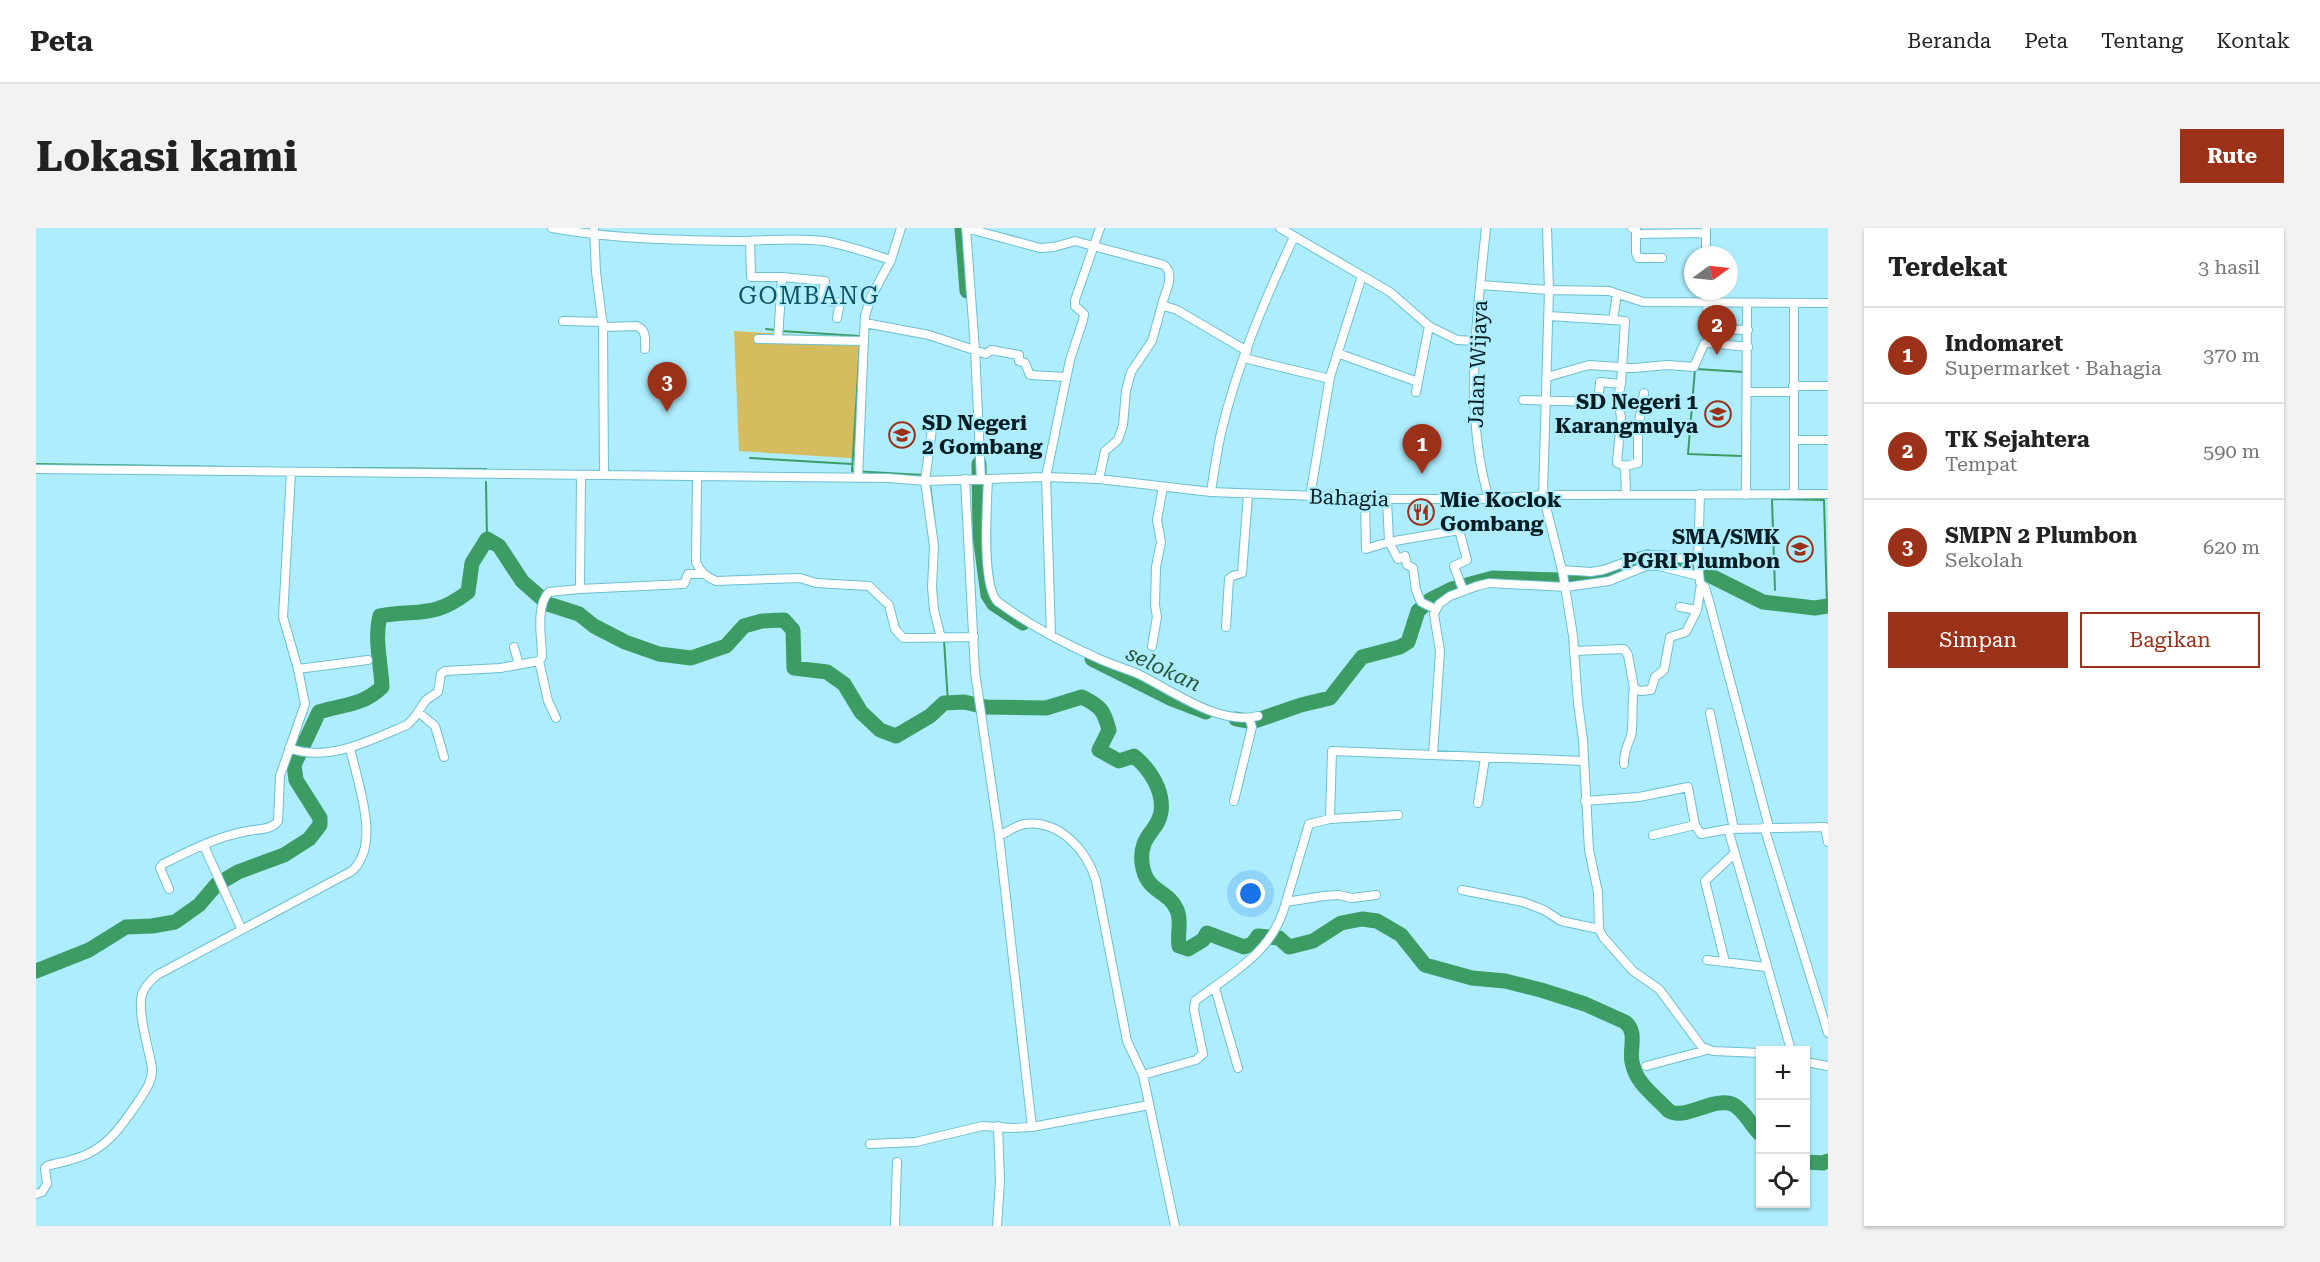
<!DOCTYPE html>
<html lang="id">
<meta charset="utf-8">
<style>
body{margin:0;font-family:"Roboto Serif",serif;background:#f2f2f2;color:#222}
.controls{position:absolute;right:18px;bottom:18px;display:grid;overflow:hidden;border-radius:0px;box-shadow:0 2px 4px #0004}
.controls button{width:54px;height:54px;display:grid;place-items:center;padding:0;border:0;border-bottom:2px solid #e0e0e0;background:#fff;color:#222;font:30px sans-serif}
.compass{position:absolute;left:1648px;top:18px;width:54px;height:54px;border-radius:50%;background:#fff;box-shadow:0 2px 4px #0004;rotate:75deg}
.you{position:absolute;left:1215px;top:666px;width:21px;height:21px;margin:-15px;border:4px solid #fff;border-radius:50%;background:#1a73e8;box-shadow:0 0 0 9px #1a73e833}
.badge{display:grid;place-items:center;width:39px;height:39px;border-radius:50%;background:#9a3118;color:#fff;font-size:20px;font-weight:700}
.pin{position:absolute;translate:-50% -50px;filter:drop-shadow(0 2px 3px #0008)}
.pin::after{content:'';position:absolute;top:32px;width:21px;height:18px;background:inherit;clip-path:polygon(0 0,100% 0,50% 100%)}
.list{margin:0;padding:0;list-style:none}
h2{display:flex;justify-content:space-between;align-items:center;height:78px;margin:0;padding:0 24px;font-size:26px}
h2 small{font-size:20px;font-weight:400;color:#767676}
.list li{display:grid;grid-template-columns:39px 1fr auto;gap:18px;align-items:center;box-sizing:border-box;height:96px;padding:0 24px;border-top:2px solid #e0e0e0}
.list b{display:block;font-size:22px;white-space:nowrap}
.list p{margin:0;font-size:20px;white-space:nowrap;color:#767676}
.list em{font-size:20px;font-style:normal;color:#767676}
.actions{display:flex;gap:12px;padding:18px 24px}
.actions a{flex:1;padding:14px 0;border:2px solid #9a3118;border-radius:0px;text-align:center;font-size:21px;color:#9a3118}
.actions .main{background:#9a3118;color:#fff}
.icon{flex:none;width:33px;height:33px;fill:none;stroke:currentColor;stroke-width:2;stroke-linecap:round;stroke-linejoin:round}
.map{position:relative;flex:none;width:1792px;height:998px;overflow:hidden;border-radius:0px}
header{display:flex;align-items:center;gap:36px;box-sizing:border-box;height:84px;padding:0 30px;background:#fff;border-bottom:2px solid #e0e0e0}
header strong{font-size:28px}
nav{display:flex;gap:33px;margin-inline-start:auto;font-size:21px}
.intro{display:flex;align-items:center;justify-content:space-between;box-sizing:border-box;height:144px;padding:0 36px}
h1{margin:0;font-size:42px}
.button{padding:15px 27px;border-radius:0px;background:#9a3118;color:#fff;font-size:21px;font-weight:700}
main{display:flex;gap:36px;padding:0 36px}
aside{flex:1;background:#fff;border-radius:0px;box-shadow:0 2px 4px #0004}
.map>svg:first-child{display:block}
.green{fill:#d5bc5f}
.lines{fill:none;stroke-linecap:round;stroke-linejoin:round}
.stream{stroke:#3c9c64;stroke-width:2}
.river{stroke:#3c9c64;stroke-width:15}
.minor-casing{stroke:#6dbfd2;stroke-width:10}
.minor{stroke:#fff;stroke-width:8}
.labels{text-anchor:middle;stroke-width:4.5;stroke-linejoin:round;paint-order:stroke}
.street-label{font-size:21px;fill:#031d23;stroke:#adedfd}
.poi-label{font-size:21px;font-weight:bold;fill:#031d23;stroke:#adedfd;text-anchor:end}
.water-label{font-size:22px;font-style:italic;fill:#265839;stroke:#adedfd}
.quarter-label{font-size:24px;letter-spacing:1.5px;fill:#0c5260;stroke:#adedfd}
</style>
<header>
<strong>Peta</strong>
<nav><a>Beranda</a><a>Peta</a><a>Tentang</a><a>Kontak</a></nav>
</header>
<div class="intro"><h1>Lokasi kami</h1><a class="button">Rute</a></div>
<main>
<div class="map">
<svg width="1792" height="998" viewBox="0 0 1792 998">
<rect width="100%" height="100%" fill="#adedfd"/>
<path class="green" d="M698 103 827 111 828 231 703 223Z"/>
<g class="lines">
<path class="stream" d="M1707 99V81
M730 101 739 102
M745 103 823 108V111
M824 116 816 243 887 247
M1659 141 1652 226 1705 228
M1660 141 1708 144
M1706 228 1707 189
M714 230 816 236
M0 236 195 239
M300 240 450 241
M893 247 900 308
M450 254 451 311
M1736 271 1788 272 1791 378
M1736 272 1739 362
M908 412 912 475"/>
<path class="river" d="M926 0 931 63
M943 236 944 308 952 367 958 376 987 395
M1056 431 1136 471 1170 484
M1200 491 1216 494 1265 477 1294 470 1326 429 1364 419 1372 414 1382 383 1394 372 1416 361 1457 350 1524 352 1559 348 1576 344 1594 334 1612 329 1667 344 1727 374 1779 380 1792 378
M0 743 53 722 90 699 116 698 139 694 163 677 180 657 202 644 248 627 273 611 284 597V590L260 552 258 537 283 484C308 476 326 478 346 459 345 435 338 411 344 388 383 381 397 391 432 364L436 335 451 311 463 318 486 353 512 376 543 386 558 398 589 414 623 426 655 430 690 418 708 398 726 393 748 392 757 402 758 440 791 444 808 456 825 484 844 502 860 508 894 488 908 475 928 474 950 479 1010 480 1046 469C1064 478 1068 482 1073 502L1063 522 1083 533 1098 528C1114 541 1128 563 1125 584 1122 604 1103 607 1106 635 1110 666 1131 660 1141 682 1146 694 1141 705 1143 718L1152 721 1167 712 1171 705 1208 719 1217 715 1222 708 1243 710 1253 719 1277 713 1305 695 1326 691 1341 693 1365 707 1389 737 1436 750 1469 753 1505 762 1549 776 1589 794C1602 804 1593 821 1596 834 1600 856 1618 867 1633 883 1649 893 1680 867 1698 877 1709 883 1715 898 1724 906
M1770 934 1787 935 1792 933"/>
<g class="minor-casing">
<path id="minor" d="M516 0C577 11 639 12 700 13 730 13 759 9 788 13 811 17 833 25 855 32
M558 0 560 44 567 99 568 247
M930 0 1004 20 1018 19 1039 13 1128 37C1140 47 1129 63 1126 77L1141 82 1211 123
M930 0 939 122 945 251
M1244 0 1354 64 1393 98 1421 112 1440 113
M1450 0C1441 89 1427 184 1453 271
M1511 0 1513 62 1573 63 1607 74 1792 75
M1596 0 1600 1V6L1670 5
M1670 2V27
M1600 6V25L1602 30H1626
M714 13 715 49H746L742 111
M746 49 789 53 786 72 804 75 801 90
M1444 57 1513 62 1507 267 1527 346 1537 408 1542 475 1547 512 1553 622 1562 664 1563 701 1567 709 1597 743 1623 761 1666 819 1677 823 1724 825
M1671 63 1672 115 1712 119
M1581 66 1577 92 1589 93 1585 156 1582 169 1585 190 1581 235 1589 238 1590 266
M1758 75V266
M1513 88 1577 92
M527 93 567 94
M829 95 893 107 950 126 955 122 983 127V133L989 135 994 147 1030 149
M567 99 601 98C611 103 609 111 609 121
M1672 101 1712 102
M722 111 828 113
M1301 125 1382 154
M1208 130 1294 151
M1511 149 1553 137 1598 140 1631 137 1658 139 1668 116 1672 115
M1757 158H1792
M1380 164 1393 98
M1711 164H1757
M1487 172 1562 174 1564 154 1585 156
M896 201 889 253 898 318 896 359 898 382 905 410
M1758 212H1792
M1589 238 1602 235V200L1608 165
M0 241 852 250 889 253 1010 249 1063 251 1175 264 1360 271H1453L1507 267 1792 266
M661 248 660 334C664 344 670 349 680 353L764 350 780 355 833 358 853 377 859 401 867 410 938 409
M822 250 829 88 835 69 855 32 865 0
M929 251 939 444 963 608 996 899
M952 251C951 276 945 359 962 374 992 396 1025 414 1059 429 1073 436 1088 440 1102 446 1136 462 1182 498 1222 488
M1063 251 1069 223 1082 212 1087 197 1090 163 1095 144 1116 113 1126 77
M1175 264C1178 244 1181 224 1185 205 1201 137 1229 71 1258 9
M1664 266 1662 333 1664 355 1669 359 1673 373 1733 599
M1710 267 1711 75
M1274 269 1294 149 1326 48
M1329 271 1330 321 1353 314 1362 331 1369 328 1371 337 1377 340 1380 362 1385 374 1399 381
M1351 271 1353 314 1423 302 1431 332 1418 338 1427 362
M1526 342 1555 344 1567 342 1610 327H1626L1662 333
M544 361 648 356 652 346H667
M1644 379 1661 382
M1190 399 1193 351 1196 348 1206 345 1212 266
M1015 407 1010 249 1034 132 1047 92 1048 86 1039 78V72L1064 0
M1116 418 1121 389 1119 377 1120 339 1125 314 1121 292 1127 259
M478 419 483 437
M1538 423 1588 421 1592 427 1598 460 1604 463 1615 462 1619 449 1628 442 1634 409 1650 404 1661 382 1665 356
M503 433 512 473 520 490
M262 441 332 432
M382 484 399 498 408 529
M1674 485 1698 601
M253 520C292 535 335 512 371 497L378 490 390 472 402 464 405 446 409 443 464 440 503 433 506 429C506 411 499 378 513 364L544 361 545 247
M1397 527 1404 423 1398 386 1403 376 1414 368 1441 358 1453 355 1530 359 1573 353 1610 338H1623L1663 348
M1588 536C1588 525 1591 518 1595 508 1598 497 1595 474 1598 460
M1198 573 1216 499 1213 490
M1549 573 1603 569 1652 559 1659 597 1665 606 1692 601 1789 599 1792 614
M1442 575 1449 530
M1294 591 1296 523 1548 533
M1728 599 1792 805
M1692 601 1755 822
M1617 607 1659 597
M963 608C971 604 979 598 988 596 1024 591 1051 623 1060 653L1091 813 1107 847 1139 998
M168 618 205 700
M133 661 124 640 127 636C153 623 182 608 212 603 222 601 236 602 242 593L244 548 269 476 262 441 247 389 255 245
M1426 662 1487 674 1508 682 1525 693 1563 701
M1250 674 1273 596 1294 591 1362 587
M1671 732 1730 739
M1689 734 1669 653 1698 626
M1179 760 1202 840
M1770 834 1792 838
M1610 838 1671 822
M1107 847 1160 832 1167 826 1158 782 1159 773C1197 744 1237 725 1250 674L1288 668 1303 667 1316 670 1340 667
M834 916 880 914 946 898 977 900 996 899 1113 877
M0 966 6 964 11 956 9 940 11 938C20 935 29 934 38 931 69 923 85 899 102 874 109 863 117 853 116 840 113 821 101 784 106 766 109 758 115 752 121 747L316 643C346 616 321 554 314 520
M859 998 861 934
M961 998 964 953 962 898"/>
</g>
<use href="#minor" class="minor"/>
</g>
<defs>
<g id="school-ring" transform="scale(1.35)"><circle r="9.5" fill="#adedfd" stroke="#9a3118" stroke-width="1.5"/><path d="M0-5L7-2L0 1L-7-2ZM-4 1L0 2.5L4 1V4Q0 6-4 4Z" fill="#9a3118"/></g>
<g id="restaurant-ring" transform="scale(1.35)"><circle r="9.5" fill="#adedfd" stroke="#9a3118" stroke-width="1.5"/><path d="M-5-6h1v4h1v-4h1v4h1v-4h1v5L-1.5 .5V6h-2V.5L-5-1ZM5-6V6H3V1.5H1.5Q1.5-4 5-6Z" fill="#9a3118"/></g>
</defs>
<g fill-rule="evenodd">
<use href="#school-ring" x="1682" y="186"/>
<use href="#school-ring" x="866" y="207"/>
<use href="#restaurant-ring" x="1385" y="284"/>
<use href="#school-ring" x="1764" y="321"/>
</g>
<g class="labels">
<g class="street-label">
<text transform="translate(1442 136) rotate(-88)" y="7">Jalan Wijaya</text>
<text transform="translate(1313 270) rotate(2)" y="7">Bahagia</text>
</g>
<g class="poi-label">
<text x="1662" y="181">SD Negeri 1<tspan x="1662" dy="24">Karangmulya</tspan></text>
<text x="886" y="202" text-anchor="start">SD Negeri<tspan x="886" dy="24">2 Gombang</tspan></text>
<text x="1404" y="279" text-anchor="start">Mie Koclok<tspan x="1404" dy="24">Gombang</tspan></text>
<text x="1744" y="316">SMA/SMK<tspan x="1744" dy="24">PGRI Plumbon</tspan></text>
</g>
<g class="water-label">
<text transform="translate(1128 440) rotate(25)" y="8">selokan</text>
</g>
<g class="quarter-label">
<text x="773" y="76">GOMBANG</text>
</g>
</g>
</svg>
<div class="controls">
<button>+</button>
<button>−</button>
<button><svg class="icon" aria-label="locate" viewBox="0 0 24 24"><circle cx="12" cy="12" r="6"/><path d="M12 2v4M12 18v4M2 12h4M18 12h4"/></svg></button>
</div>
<svg class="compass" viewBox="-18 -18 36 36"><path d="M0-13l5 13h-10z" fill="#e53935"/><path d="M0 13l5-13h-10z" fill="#767676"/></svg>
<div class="you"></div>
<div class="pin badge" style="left:1386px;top:246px">1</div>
<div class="pin badge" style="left:1681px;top:127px">2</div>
<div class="pin badge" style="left:631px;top:184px">3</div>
</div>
<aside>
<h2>Terdekat<small>3 hasil</small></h2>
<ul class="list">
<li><span class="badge">1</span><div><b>Indomaret</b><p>Supermarket · Bahagia</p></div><em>370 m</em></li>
<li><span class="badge">2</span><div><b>TK Sejahtera</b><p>Tempat</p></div><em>590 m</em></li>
<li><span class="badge">3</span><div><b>SMPN 2 Plumbon</b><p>Sekolah</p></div><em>620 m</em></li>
</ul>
<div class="actions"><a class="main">Simpan</a><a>Bagikan</a></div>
</aside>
</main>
